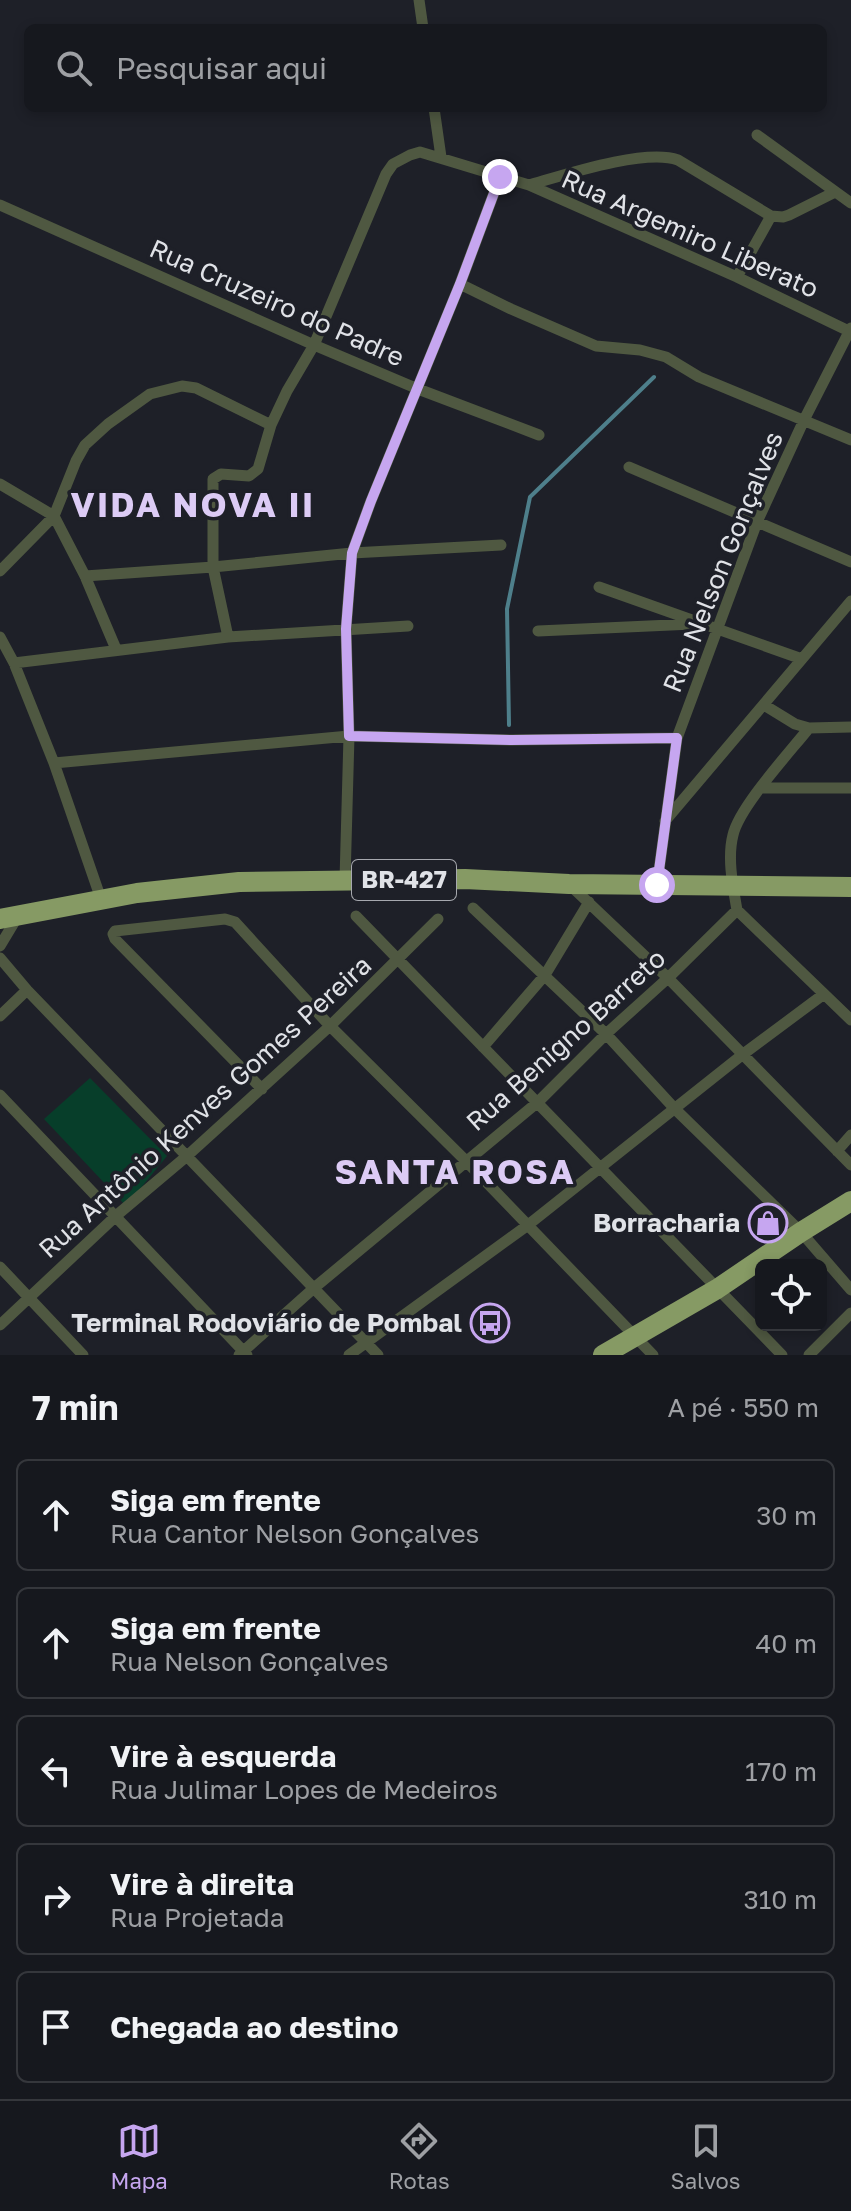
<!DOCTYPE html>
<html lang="pt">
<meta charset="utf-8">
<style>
body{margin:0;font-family:"Golos Text",sans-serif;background:#1f2127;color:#f1f3f6}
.controls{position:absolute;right:24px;bottom:24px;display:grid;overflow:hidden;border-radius:12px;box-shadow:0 4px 12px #0003}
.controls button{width:72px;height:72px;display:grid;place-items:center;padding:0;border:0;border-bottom:2px solid #35373c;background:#16181e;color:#f1f3f6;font:40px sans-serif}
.stop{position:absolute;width:24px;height:24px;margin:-18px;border:6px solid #c6a6f0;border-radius:50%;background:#fff}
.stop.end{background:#c6a6f0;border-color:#fff;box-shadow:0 2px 8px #0008}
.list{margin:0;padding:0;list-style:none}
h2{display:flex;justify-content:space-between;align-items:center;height:104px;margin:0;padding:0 32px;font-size:34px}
h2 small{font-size:26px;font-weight:400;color:#9ea0a4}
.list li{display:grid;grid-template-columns:52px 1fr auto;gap:24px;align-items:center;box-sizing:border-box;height:112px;margin:0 16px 16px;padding:0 16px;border:2px solid #35373c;border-radius:12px}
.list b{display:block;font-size:30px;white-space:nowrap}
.list p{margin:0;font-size:26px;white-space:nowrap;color:#9ea0a4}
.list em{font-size:26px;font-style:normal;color:#9ea0a4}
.icon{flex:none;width:44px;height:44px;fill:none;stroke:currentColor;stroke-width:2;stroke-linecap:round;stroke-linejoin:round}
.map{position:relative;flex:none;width:851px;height:1355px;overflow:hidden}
.search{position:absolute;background:#16181e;box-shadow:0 4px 12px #0003;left:24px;right:24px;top:24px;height:88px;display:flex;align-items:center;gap:20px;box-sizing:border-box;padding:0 28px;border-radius:12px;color:#9ea0a4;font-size:30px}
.sheet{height:744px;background:#16181e}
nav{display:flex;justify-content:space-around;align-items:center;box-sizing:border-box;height:112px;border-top:2px solid #35373c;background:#16181e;font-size:22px;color:#9ea0a4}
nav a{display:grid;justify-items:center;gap:4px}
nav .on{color:#c6a6f0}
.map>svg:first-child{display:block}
.green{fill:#073e2a}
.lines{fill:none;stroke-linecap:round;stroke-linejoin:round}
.stream{stroke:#4e7f8b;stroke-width:4}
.minor{stroke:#4f5841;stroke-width:11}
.trunk{stroke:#869a64;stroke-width:20}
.route{stroke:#c6a6f0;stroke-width:10}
.labels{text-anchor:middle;stroke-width:7;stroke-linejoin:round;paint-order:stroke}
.shield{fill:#1e2028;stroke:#a6a8ae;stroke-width:2}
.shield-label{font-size:24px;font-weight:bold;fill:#e0e2e7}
.street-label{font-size:26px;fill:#e0e2e7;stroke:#1e2028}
.poi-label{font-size:26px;font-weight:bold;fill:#e0e2e7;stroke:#1e2028;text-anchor:end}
.district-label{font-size:34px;font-weight:bold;letter-spacing:2px;fill:#dccbf5;stroke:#1e2028}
</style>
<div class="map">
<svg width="851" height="1355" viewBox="0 0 851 1355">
<rect width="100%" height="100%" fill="#1e2028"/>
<path class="green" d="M90 1078 167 1156 126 1206 44 1119Z"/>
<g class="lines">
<path class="stream" d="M509 725 507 609 530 497 654 377"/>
<path class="minor" d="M419 0 423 28
M434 108 441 157
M757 135 851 203
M529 185C564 175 645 148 678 160L771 216
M0 205 314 345 418 389 539 435
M737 277 771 216 783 217 789 215 835 192
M460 284 511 309 596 346 640 350 666 357 699 377 851 440
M629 467 851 562
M0 484 54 516 85 576 116 649
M0 571 54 516 76 461 85 445 108 424 150 394 182 386 196 388 271 425
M85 576 213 567 352 553 501 545
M599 587 802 659
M538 631 693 624
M0 637 14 663 54 763 101 899
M228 637 213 567V479L221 474 249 476 258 469 271 425 287 391 314 345 386 174 393 164 410 155 420 152 529 185 737 277 851 332
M14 663 228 637 408 626
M764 705 795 724 809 728 851 727
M809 728C790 752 739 807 733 835 727 858 733 887 737 910L851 1020
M54 763 349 736 512 740 677 738
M761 788H851
M665 821 851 601
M345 880 349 736 346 629 352 553 371 501 460 284 500 177
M657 885 677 738 757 522 804 420 851 328
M571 886 668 978 851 1165
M473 908 606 1034 675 1109 801 1232 851 1290
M356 916 782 1355
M0 946 18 916
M0 958 27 990 378 1355
M0 1016 27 990
M483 1047 545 975 589 902
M262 1089 115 939 113 934 115 931 225 919 235 922 330 1026 465 1160 653 1355
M0 1095 247 1355
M837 1151 851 1135
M0 1267 83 1355
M0 1325 117 1215 187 1156 330 1026 438 919
M239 1355 314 1288 538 1102 606 1034 668 978 737 910
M349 1355 528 1225 742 1055 824 994
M809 1355 851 1313"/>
<path class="trunk" d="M0 919 137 893 239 882 465 879 569 884 851 887
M603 1355 717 1289 801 1232 851 1201"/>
</g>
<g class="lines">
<path class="route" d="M500 177 460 284 371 501 352 553 346 629 349 736 512 740 677 738 657 885"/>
</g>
<defs>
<g id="shop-ring" transform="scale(2)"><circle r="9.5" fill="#1e2028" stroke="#c6a6f0" stroke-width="1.5"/><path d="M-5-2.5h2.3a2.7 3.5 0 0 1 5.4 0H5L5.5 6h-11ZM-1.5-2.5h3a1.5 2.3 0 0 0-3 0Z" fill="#c6a6f0"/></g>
<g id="bus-ring" transform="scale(2)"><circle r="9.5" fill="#1e2028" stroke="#c6a6f0" stroke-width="1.5"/><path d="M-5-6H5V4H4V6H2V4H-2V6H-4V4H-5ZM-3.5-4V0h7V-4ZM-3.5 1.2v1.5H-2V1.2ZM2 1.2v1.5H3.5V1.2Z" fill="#c6a6f0"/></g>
</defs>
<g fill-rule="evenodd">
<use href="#shop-ring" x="768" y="1223"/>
<use href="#bus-ring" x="490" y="1323"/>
</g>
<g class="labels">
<rect class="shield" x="352" y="860" width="104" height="40" rx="6"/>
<g class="shield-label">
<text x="404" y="888">BR-427</text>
</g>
<g class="street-label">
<text transform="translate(690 234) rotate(24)" y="9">Rua Argemiro Liberato</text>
<text transform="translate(277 303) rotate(24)" y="9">Rua Cruzeiro do Padre</text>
<text transform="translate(723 562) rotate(-68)" y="9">Rua Nelson Gonçalves</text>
<text transform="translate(566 1040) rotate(-42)" y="9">Rua Benigno Barreto</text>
<text transform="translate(205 1107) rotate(-42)" y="9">Rua Antônio Kenves Gomes Pereira</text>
</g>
<g class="poi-label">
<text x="740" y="1232">Borracharia</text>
<text x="462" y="1332">Terminal Rodoviário de Pombal</text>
</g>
<g class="district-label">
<text x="193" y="517">VIDA NOVA II</text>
<text x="455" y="1184">SANTA ROSA</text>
</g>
</g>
</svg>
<div class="controls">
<button><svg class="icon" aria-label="locate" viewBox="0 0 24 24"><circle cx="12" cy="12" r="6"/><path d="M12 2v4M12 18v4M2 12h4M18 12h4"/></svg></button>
</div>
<div class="stop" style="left:657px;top:885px"></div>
<div class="stop end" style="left:500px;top:177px"></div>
<div class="search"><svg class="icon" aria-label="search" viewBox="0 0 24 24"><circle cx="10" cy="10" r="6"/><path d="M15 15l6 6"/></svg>Pesquisar aqui</div>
</div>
<section class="sheet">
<h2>7 min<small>A pé · 550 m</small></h2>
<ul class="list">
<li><svg class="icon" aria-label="ahead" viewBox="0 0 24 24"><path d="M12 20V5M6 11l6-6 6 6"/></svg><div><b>Siga em frente</b><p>Rua Cantor Nelson Gonçalves</p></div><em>30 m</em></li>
<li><svg class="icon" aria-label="ahead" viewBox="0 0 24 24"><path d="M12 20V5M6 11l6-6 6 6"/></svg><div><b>Siga em frente</b><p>Rua Nelson Gonçalves</p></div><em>40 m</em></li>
<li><svg class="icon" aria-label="left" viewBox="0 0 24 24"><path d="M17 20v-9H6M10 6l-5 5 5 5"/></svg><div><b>Vire à esquerda</b><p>Rua Julimar Lopes de Medeiros</p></div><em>170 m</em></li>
<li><svg class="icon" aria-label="right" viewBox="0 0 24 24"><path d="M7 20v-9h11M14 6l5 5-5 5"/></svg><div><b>Vire à direita</b><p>Rua Projetada</p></div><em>310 m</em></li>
<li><svg class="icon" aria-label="arrive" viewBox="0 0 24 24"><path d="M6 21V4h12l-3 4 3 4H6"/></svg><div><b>Chegada ao destino</b></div></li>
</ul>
</section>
<nav>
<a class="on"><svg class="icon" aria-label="map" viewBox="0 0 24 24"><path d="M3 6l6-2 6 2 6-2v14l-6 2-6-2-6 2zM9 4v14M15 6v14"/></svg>Mapa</a>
<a><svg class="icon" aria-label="directions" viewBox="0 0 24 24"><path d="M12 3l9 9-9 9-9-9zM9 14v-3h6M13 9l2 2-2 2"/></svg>Rotas</a>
<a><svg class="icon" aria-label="saved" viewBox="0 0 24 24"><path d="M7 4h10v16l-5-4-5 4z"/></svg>Salvos</a>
</nav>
